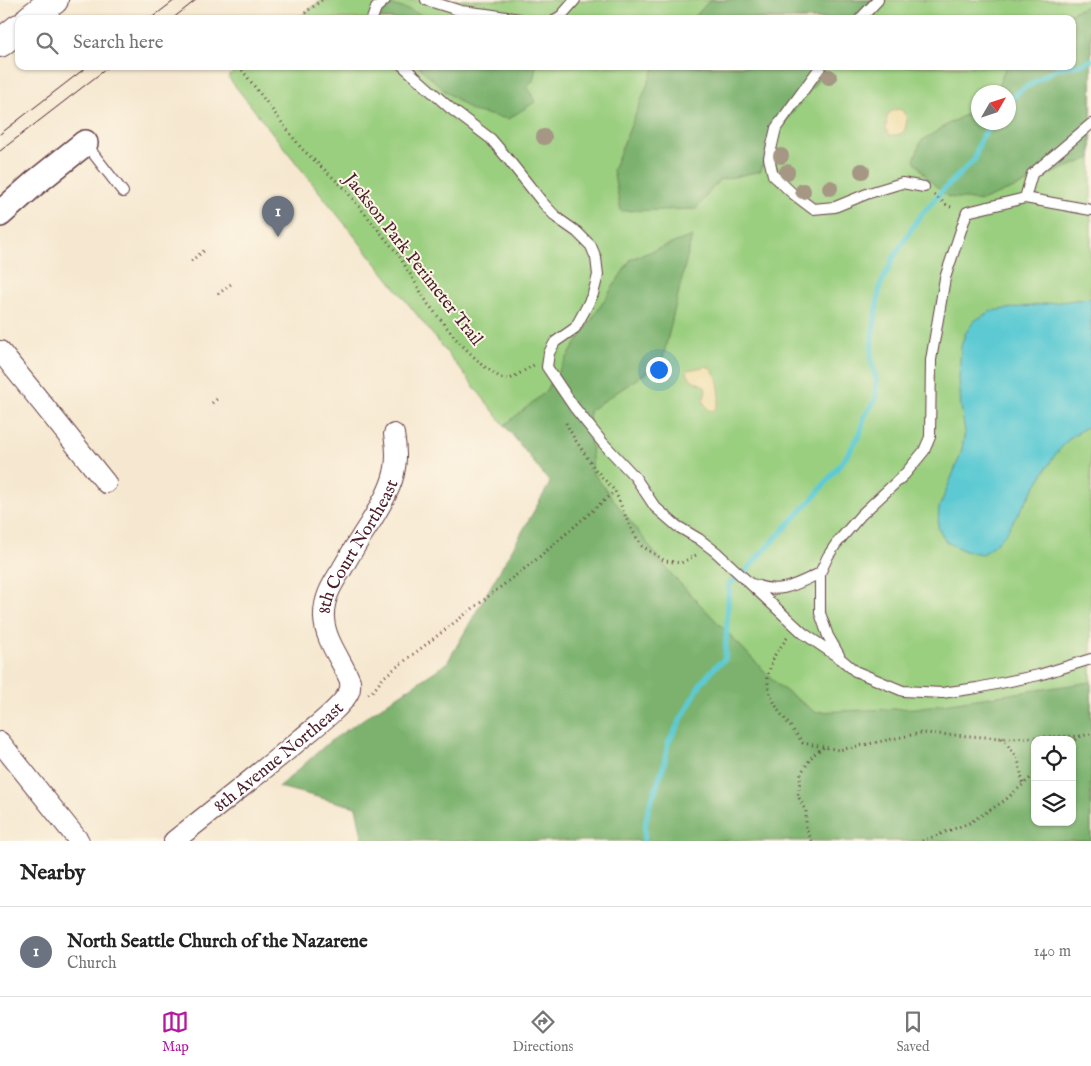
<!DOCTYPE html>
<style>
body{margin:0;font-family:"IM FELL English",serif;background:#f6f6f6;color:#222}
.controls{position:absolute;right:15px;bottom:15px;display:grid;overflow:hidden;border-radius:10px;box-shadow:0 1px 4px #0004}
.controls button{width:45px;height:45px;display:grid;place-items:center;padding:0;border:0;border-bottom:1px solid #e0e0e0;background:#fff;color:#222;font:25px sans-serif}
.compass{position:absolute;left:971px;top:85px;width:45px;height:45px;border-radius:50%;background:#fff;box-shadow:0 1px 4px #0004;rotate:51deg}
.you{position:absolute;left:658px;top:369px;width:18px;height:18px;margin:-12px;border:4px solid #fff;border-radius:50%;background:#1a73e8;box-shadow:0 0 0 8px #1a73e833}
.badge{display:grid;place-items:center;width:32px;height:32px;border-radius:50%;background:#b5179e;color:#fff;font-size:16px;font-weight:700}
.pin{position:absolute;translate:-50% -41px;filter:drop-shadow(0 1px 2px #0008)}
.pin::after{content:'';position:absolute;top:26px;width:18px;height:15px;background:inherit;clip-path:polygon(0 0,100% 0,50% 100%)}
.list{margin:0;padding:0;list-style:none}
h2{display:flex;justify-content:space-between;align-items:center;height:65px;margin:0;padding:0 20px;font-size:21px}
h2 small{font-size:16px;font-weight:400;color:#767676}
.list li{display:grid;grid-template-columns:32px 1fr auto;gap:15px;align-items:center;box-sizing:border-box;height:90px;padding:0 20px;border-top:1px solid #e0e0e0}
.list b{display:block;font-size:19px;white-space:nowrap}
.list p{margin:0;font-size:16px;white-space:nowrap;color:#767676}
.list em{font-size:16px;font-style:normal;color:#767676}
.icon{flex:none;width:28px;height:28px;fill:none;stroke:currentColor;stroke-width:2;stroke-linecap:round;stroke-linejoin:round}
.map{position:relative;flex:none;width:1091px;height:841px;overflow:hidden}
.search{position:absolute;background:#fff;box-shadow:0 1px 4px #0004;left:15px;right:15px;top:15px;height:55px;display:flex;align-items:center;gap:12px;box-sizing:border-box;padding:0 18px;border-radius:10px;color:#767676;font-size:19px}
.sheet{height:155px;background:#fff}
nav{display:flex;justify-content:space-around;align-items:center;box-sizing:border-box;height:70px;border-top:1px solid #e0e0e0;background:#fff;font-size:14px;color:#767676}
nav a{display:grid;justify-items:center;gap:2px}
nav .on{color:#b5179e}
.map>svg:first-child{display:block}
.green{fill:#9bcf80;stroke:#727756;fill-rule:evenodd}
.forest{fill:#7cb26e;stroke:#63684c;fill-rule:evenodd}
.sand{fill:#eeda9e;stroke:#9c7c64}
.water{fill:#5dcad3;stroke:#54747f}
.lines{fill:none;stroke-linecap:round;stroke-linejoin:round}
.stream{stroke:#5dcad3;stroke-width:5.5}
.service-casing{stroke:#643d44;stroke-width:12}
.minor-casing{stroke:#643d44;stroke-width:22}
.tertiary-casing{stroke:#643d44;stroke-width:28}
.motorway-casing{stroke:#643d44;stroke-width:30}
.path{stroke:#643d44;stroke-width:3;stroke-dasharray:1 4;stroke-linecap:butt}
.service{stroke:#fff;stroke-width:10}
.minor{stroke:#fff;stroke-width:20}
.tertiary{stroke:#fff;stroke-width:25}
.motorway{stroke:#fff;stroke-width:28}
.tram{stroke:#4a1f2b;stroke-width:1}
.tree{fill:#a59783}
.labels{text-anchor:middle;stroke-width:4;stroke-linejoin:round;paint-order:stroke}
.street-label{font-size:18px;fill:#4a1f2b;stroke:#fcf5e5}
</style>
<div class="map">
<svg width="1091" height="841" viewBox="0 0 1091 841">
<rect width="100%" height="100%" fill="#fcf5e5"/>
<filter id="ink" filterUnits="userSpaceOnUse"><feTurbulence type="fractalNoise" baseFrequency=".02" numOctaves="2"/><feDisplacementMap in="SourceGraphic" scale="10" xChannelSelector="R" yChannelSelector="G"/><feConvolveMatrix kernelMatrix="1 2 1 2 8 2 1 2 1" color-interpolation-filters="sRGB"/></filter>
<filter id="wash" filterUnits="userSpaceOnUse"><feTurbulence type="fractalNoise" baseFrequency=".0096" numOctaves="4" result="noise"/><feDisplacementMap in="SourceGraphic" scale="20" xChannelSelector="R" yChannelSelector="G"/><feGaussianBlur stdDeviation="1.12" result="paint"/><feColorMatrix in="noise" values="0 0 0 0 0 0 0 0 0 0 0 0 0 0 0 0 0 1.4 0 .05"/><feComposite in="paint" operator="in"/></filter>
<g filter="url(#wash)">
<rect width="100%" height="100%" fill="#f6e8d0"/>
<path class="green" d="M322 0H1091V841H835L228 77 240 66H1072V19H297ZM978 92H1008V122H978ZM1035 740H1072V822H1035Z"/>
<path class="forest" d="M710 0H872L860 19H693Z
M1091 4V158L981 201 948 197 928 179 914 160 921 141 948 124 978 108V122H1008V92H992L999 84 1006 66H1072V19H1057Z
M392 5 410 10 430 19H379V17Z
M418 66H536L533 81 527 85 535 102 508 119 472 111 445 91Z
M655 66H827L815 84 769 142 761 171 719 180 696 209 621 211 613 170Z
M692 236 662 362 589 411 593 473 671 574 779 686 815 712 916 708 1091 682V841H363L356 807 279 787 329 742 447 663 550 483 505 425 544 393 631 259ZM1035 740H1072V822H1035Z"/>
<path class="sand" d="M897 109 902 110 907 118C906 131 904 136 889 135L886 129 887 115 892 111Z
M707 366C718 371 722 392 718 403 714 417 706 410 703 400 713 379 693 388 687 373L688 370Z"/>
<path class="water" d="M1091 298V424L1071 437 1055 455 1004 536 983 554 965 551 946 542 938 527 939 508 961 454 965 432 961 406 959 377 961 347 965 334 974 321 991 311Z"/>
<g class="lines">
<path class="stream" d="M1072 66 1082 64 1091 60
M1008 101 1021 90 1056 69 1069 66
M644 841 645 826 648 810 664 765 668 743 701 683 716 666 725 659 729 584 745 573 756 559 815 496 846 457 860 434 864 417 876 399V379L871 359 872 338 880 286 894 257 917 220 943 190 975 159 977 150 981 139 992 122"/>
</g>
</g>
<g filter="url(#ink)">
<g class="lines">
<g class="service-casing">
<path id="service" d="M426 0 461 11 487 14 519 19
M372 19 376 8 385 0
M556 19 561 16 575 0
M860 19 878 0
M403 66 450 108 491 139 508 159 543 203 557 218 577 232 591 246 596 258 598 275 593 294 585 310 575 328 555 342 549 353 547 367 574 407 603 443 635 477 655 507 677 526 699 539 716 552 803 633 841 659 855 671 903 691 942 693 977 688 1039 675 1091 659
M821 66 776 128 769 158 773 175 792 193 813 209 835 207 869 193 902 183 924 187
M85 143 123 192
M1025 198 1032 174 1091 124
M752 584C780 595 795 585 820 573
M839 655 828 636 820 613V573L828 556 836 544 861 515 905 474 924 451 930 437 931 360 945 278 967 212 1025 198 1091 210"/>
</g>
<g class="minor-casing">
<g id="minor">
<path d="M0 351 106 483"/>
<path d="M0 742 79 841"/>
<path id="s1" d="M174 841C217 807 260 773 302 738 316 726 341 708 349 692 351 688 350 685 350 681 342 660 325 641 324 618 323 599 332 584 342 569 351 553 360 538 370 523 380 506 392 488 395 468 397 456 396 445 394 434"/>
</g>
</g>
<g class="tertiary-casing">
<path id="tertiary" d="M0 214 35 183 85 143"/>
</g>
<g class="motorway-casing">
<path id="motorway" d="M30 19 54 0
M0 43 19 28"/>
</g>
<path class="path" d="M297 19 322 0
M239 66 301 148 343 187 398 254 428 304 457 340 481 364 501 378 510 379 534 365
M934 195 948 206 954 208
M191 261 205 250
M218 294 231 284
M212 403 217 399
M566 423 574 438 595 469 615 491 630 527 642 546 665 561 681 563 696 555
M787 638 774 656 767 678 770 694 778 710 803 743 839 750 921 733 1001 738 1081 736 1091 734
M368 694C376 690 379 682 385 676L537 559 615 491
M1002 738 1018 759 1023 784
M1072 743 1081 736
M812 841 806 828V811L798 796 801 773 813 755 824 747
M922 841 969 823 1004 801 1035 774"/>
<use href="#service" class="service"/>
<use href="#minor" class="minor"/>
<use href="#tertiary" class="tertiary"/>
<use href="#motorway" class="motorway"/>
<path class="tram" d="M150 19 175 0
M172 19 196 0
M0 134 88 66
M0 151 110 66"/>
</g>
<g class="tree">
<circle cx="829" cy="77" r="8"/>
<circle cx="544" cy="137" r="8"/>
<circle cx="781" cy="156" r="8"/>
<circle cx="862" cy="171" r="8"/>
<circle cx="787" cy="172" r="8"/>
<circle cx="830" cy="188" r="8"/>
<circle cx="803" cy="191" r="8"/>
</g>
</g>
<g class="labels">
<g class="street-label">
<text transform="translate(414 259) rotate(52)" y="6">Jackson Park Perimeter Trail</text>
<text dy="6" stroke="none"><textPath href="#s1" startOffset="390">8th Court Northeast</textPath></text>
<text dy="6" stroke="none"><textPath href="#s1" startOffset="134">8th Avenue Northeast</textPath></text>
</g>
</g>
</svg>
<div class="controls">
<button><svg class="icon" aria-label="locate" viewBox="0 0 24 24"><circle cx="12" cy="12" r="6"/><path d="M12 2v4M12 18v4M2 12h4M18 12h4"/></svg></button>
<button><svg class="icon" aria-label="layers" viewBox="0 0 24 24"><path d="M12 4l9 5-9 5-9-5zM3 14l9 5 9-5"/></svg></button>
</div>
<svg class="compass" viewBox="-18 -18 36 36"><path d="M0-13l5 13h-10z" fill="#e53935"/><path d="M0 13l5-13h-10z" fill="#767676"/></svg>
<div class="you"></div>
<div class="pin badge" style="left:278px;top:237px;background:#6b7280">1</div>
<div class="search"><svg class="icon" aria-label="search" viewBox="0 0 24 24"><circle cx="10" cy="10" r="6"/><path d="M15 15l6 6"/></svg>Search here</div>
</div>
<section class="sheet">
<h2>Nearby<small></small></h2>
<ul class="list">
<li><span class="badge" style="background:#6b7280">1</span><div><b>North Seattle Church of the Nazarene</b><p>Church</p></div><em>140 m</em></li>
</ul>
</section>
<nav>
<a class="on"><svg class="icon" aria-label="map" viewBox="0 0 24 24"><path d="M3 6l6-2 6 2 6-2v14l-6 2-6-2-6 2zM9 4v14M15 6v14"/></svg>Map</a>
<a><svg class="icon" aria-label="directions" viewBox="0 0 24 24"><path d="M12 3l9 9-9 9-9-9zM9 14v-3h6M13 9l2 2-2 2"/></svg>Directions</a>
<a><svg class="icon" aria-label="saved" viewBox="0 0 24 24"><path d="M7 4h10v16l-5-4-5 4z"/></svg>Saved</a>
</nav>
